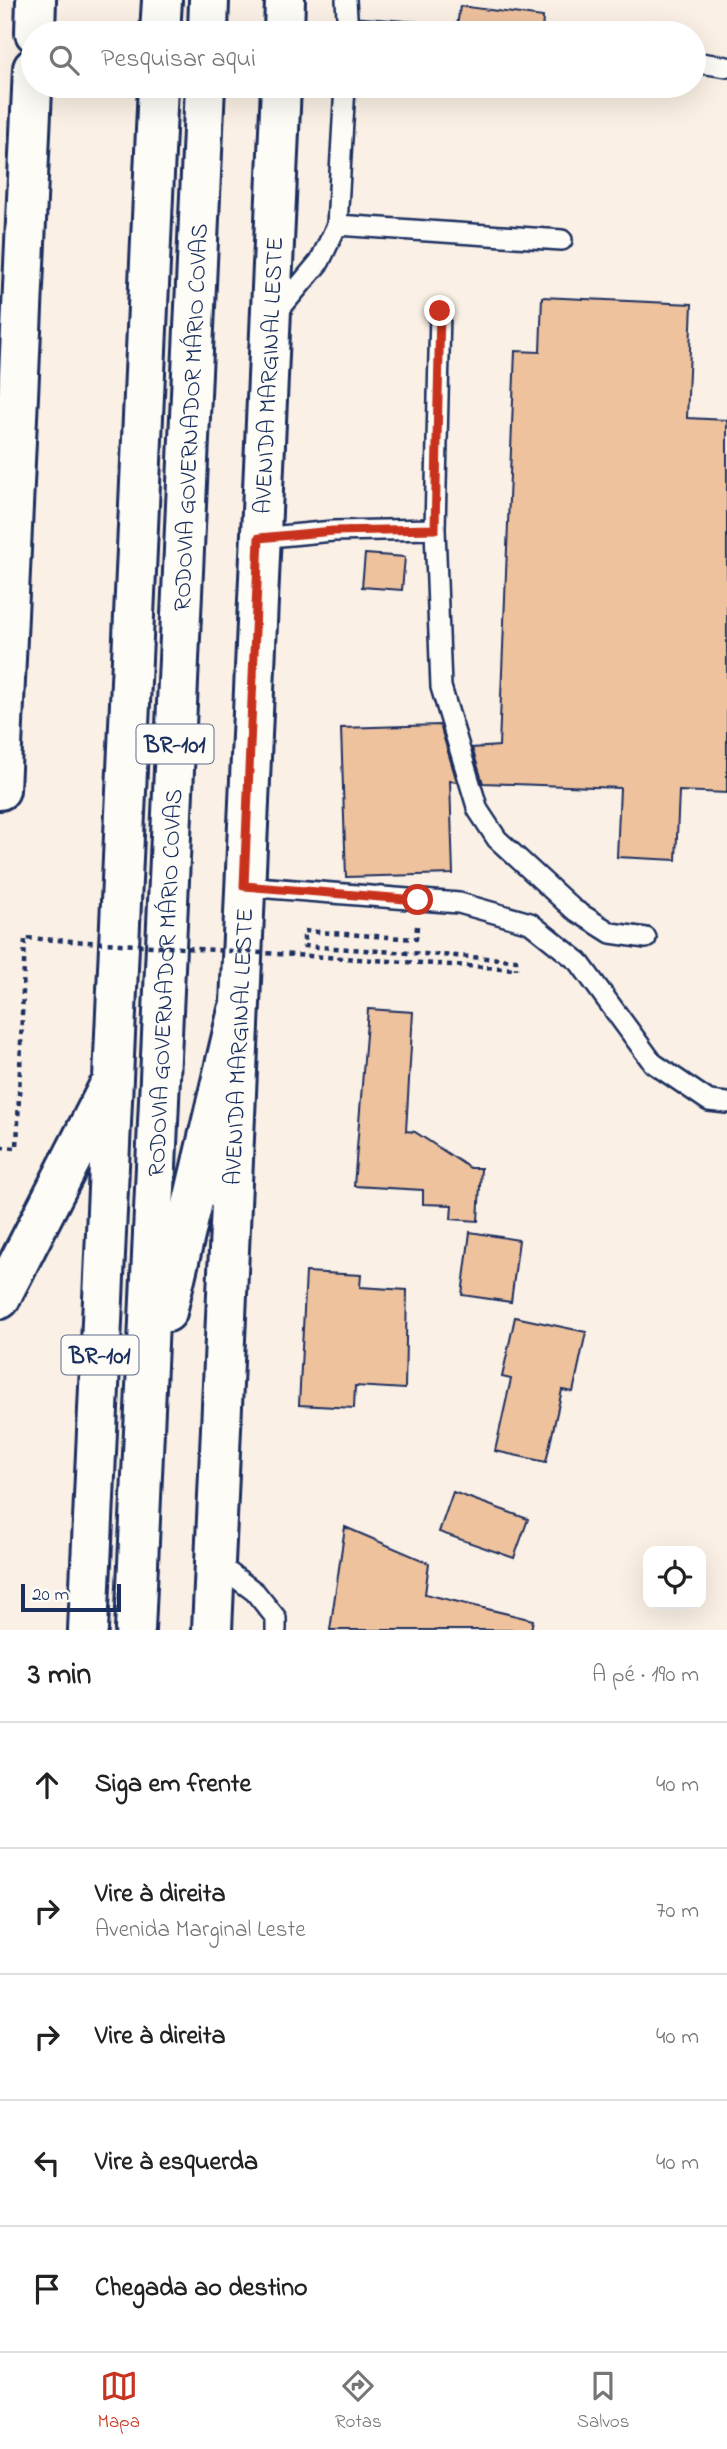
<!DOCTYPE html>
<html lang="pt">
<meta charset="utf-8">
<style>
body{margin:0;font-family:"Indie Flower",sans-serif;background:#f2f2f2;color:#222}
.controls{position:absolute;right:21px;bottom:21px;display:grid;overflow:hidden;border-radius:14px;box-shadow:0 7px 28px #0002}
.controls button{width:63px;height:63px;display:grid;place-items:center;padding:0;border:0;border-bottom:2px solid #e0e0e0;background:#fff;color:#222;font:35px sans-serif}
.scale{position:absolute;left:21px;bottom:18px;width:100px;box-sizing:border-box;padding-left:7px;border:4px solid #1b2f5e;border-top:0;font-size:19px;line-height:24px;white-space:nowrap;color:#1b2f5e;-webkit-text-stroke:5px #fdfcf7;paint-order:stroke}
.stop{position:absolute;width:21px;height:21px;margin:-16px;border:5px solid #c8321e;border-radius:50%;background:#fff}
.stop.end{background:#c8321e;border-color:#fff;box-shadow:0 2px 7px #0008}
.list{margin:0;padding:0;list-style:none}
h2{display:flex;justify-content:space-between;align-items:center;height:91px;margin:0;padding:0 28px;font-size:30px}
h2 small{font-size:23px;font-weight:400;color:#767676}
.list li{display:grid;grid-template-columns:46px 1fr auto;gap:21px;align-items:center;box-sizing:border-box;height:126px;padding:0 28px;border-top:2px solid #e0e0e0}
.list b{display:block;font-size:26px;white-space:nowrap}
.list p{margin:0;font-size:23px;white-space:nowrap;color:#767676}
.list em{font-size:23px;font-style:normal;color:#767676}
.icon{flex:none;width:38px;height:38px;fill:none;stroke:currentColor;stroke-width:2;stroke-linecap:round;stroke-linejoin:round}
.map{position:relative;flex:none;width:727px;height:1630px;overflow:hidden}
.search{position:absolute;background:#fff;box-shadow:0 7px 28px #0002;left:21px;right:21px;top:21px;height:77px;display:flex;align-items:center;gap:18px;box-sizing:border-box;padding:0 24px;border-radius:38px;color:#767676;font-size:26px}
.sheet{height:721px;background:#fff}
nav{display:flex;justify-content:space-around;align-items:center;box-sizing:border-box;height:98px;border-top:2px solid #e0e0e0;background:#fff;font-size:19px;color:#767676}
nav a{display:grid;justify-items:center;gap:4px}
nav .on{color:#c8321e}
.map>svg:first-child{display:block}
.building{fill:#efc29e;stroke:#1b2f5e;stroke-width:2}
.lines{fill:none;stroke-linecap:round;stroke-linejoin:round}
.service-casing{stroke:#1b2f5e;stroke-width:24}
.secondary-casing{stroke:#1b2f5e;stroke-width:44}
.motorway-casing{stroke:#1b2f5e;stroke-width:44}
.path{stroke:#1b2f5e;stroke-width:4.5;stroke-dasharray:5 5;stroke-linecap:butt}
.service{stroke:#fdfcf7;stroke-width:19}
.secondary{stroke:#fdfcf7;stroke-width:38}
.motorway{stroke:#fdfcf7;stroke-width:38}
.path-bridge{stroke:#1b2f5e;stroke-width:4.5;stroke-dasharray:5 5;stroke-linecap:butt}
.route{stroke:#c8321e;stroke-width:9}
.labels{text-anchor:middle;stroke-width:5;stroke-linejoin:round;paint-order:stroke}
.shield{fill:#fdfcf7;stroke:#5f6c8c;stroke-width:2}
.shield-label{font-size:23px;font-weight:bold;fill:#1b2f5e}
.street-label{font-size:24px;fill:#1b2f5e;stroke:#fdfcf7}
</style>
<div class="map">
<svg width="727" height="1630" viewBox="0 0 727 1630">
<rect width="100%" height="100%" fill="#faf0e5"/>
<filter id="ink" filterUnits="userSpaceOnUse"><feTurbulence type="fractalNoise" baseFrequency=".0143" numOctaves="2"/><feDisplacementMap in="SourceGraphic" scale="14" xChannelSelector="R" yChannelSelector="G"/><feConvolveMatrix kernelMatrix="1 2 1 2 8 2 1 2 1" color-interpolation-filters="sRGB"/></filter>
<g filter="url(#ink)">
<path class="building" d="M460 6 543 17 542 33H456Z
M542 297 692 304 687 418 727 420V793L679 791 676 860 617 857 620 788 483 783 472 748 499 746 515 351 540 352Z
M365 554 405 557 402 590 362 587Z
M440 725 457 782 450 781 453 874 346 877 341 728Z
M368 1009 413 1012 406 1131 415 1132 470 1168H481L478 1221 451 1219 452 1205 423 1204V1190L354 1186Z
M470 1232 519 1240 511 1302 462 1295Z
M306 1272 361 1275 360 1287 407 1290 405 1389 355 1386 354 1408 299 1405Z
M515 1317 586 1332 573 1392 562 1390 546 1462 495 1451 511 1379 502 1377Z
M453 1492 528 1519 514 1558 439 1532Z
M345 1527 429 1563 425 1594 533 1620 531 1630H330Z"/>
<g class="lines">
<g class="service-casing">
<path id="service" d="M346 0 348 33
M349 28 420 33
M694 62 727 67
M337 225 562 240
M274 316 320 261 337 225 345 86
M435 529 441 687 478 810 497 839 573 909 611 933 646 938
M259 538 333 531 435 529 440 311
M244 886 459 903 530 923 579 962 653 1063 709 1101 727 1103
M215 1562 255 1592 276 1618V1630"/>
</g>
<g class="secondary-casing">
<g id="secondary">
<path d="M35 33 36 0"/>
<path d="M284 33 285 0"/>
<path d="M0 790 33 68"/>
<path id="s1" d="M212 1630 281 86"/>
</g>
</g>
<g class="motorway-casing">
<g id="motorway">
<path d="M160 33 162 0"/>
<path d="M208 33 209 0"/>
<path d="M0 1299 107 1090"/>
<path d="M167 1312 238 1010"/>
<path d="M88 1630 158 86"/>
<path id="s2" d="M135 1630 205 86"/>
</g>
</g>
<path class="path" d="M417 926 416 939 304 931V946L516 960V969"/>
<use href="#service" class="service"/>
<use href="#secondary" class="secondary"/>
<use href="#motorway" class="motorway"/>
<path class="path-bridge" d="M0 1147 17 1148 25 938 516 969"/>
</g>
</g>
<g class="lines" filter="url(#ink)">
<path class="route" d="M418 900 244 886 259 538 333 531 435 529 440 311"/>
</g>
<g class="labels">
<g class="shield">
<rect x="136.5" y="724.5" width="77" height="39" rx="5"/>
<rect x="61.5" y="1335.5" width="77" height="39" rx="5"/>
</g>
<g class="shield-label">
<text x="175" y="752">BR-101</text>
<text x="100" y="1363">BR-101</text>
</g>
<g class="street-label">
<text dy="8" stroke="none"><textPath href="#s1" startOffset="1256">AVENIDA MARGINAL LESTE</textPath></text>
<text dy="8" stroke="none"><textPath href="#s2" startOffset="1214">RODOVIA GOVERNADOR MÁRIO COVAS</textPath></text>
<text dy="8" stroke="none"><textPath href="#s2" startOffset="648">RODOVIA GOVERNADOR MÁRIO COVAS</textPath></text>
<text dy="8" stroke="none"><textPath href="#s1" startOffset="584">AVENIDA MARGINAL LESTE</textPath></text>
</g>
</g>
</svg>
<div class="controls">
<button><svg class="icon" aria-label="locate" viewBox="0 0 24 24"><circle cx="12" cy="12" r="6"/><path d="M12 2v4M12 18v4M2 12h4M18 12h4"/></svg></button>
</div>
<div class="scale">20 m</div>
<div class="stop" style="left:418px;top:900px"></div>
<div class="stop end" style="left:440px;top:311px"></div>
<div class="search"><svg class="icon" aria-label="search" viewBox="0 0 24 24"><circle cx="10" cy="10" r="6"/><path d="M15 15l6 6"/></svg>Pesquisar aqui</div>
</div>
<section class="sheet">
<h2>3 min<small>A pé · 190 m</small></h2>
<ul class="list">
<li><svg class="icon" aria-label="ahead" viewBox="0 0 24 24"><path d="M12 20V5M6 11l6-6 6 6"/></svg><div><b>Siga em frente</b></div><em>40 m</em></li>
<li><svg class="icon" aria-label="right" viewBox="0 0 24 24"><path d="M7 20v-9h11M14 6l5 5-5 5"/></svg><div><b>Vire à direita</b><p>Avenida Marginal Leste</p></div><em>70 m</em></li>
<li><svg class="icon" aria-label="right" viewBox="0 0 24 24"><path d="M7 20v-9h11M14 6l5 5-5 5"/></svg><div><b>Vire à direita</b></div><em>40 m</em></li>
<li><svg class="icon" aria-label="left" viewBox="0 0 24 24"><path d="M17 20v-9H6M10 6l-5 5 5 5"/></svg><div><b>Vire à esquerda</b></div><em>40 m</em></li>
<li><svg class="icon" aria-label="arrive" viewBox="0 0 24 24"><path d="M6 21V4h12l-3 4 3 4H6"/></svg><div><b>Chegada ao destino</b></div></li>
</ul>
</section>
<nav>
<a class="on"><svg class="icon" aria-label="map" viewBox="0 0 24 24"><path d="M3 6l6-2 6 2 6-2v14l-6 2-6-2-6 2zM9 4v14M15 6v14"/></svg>Mapa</a>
<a><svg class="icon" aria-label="directions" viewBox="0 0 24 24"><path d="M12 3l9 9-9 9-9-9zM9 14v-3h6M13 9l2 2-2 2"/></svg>Rotas</a>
<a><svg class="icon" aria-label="saved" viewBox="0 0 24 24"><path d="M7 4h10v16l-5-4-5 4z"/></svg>Salvos</a>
</nav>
